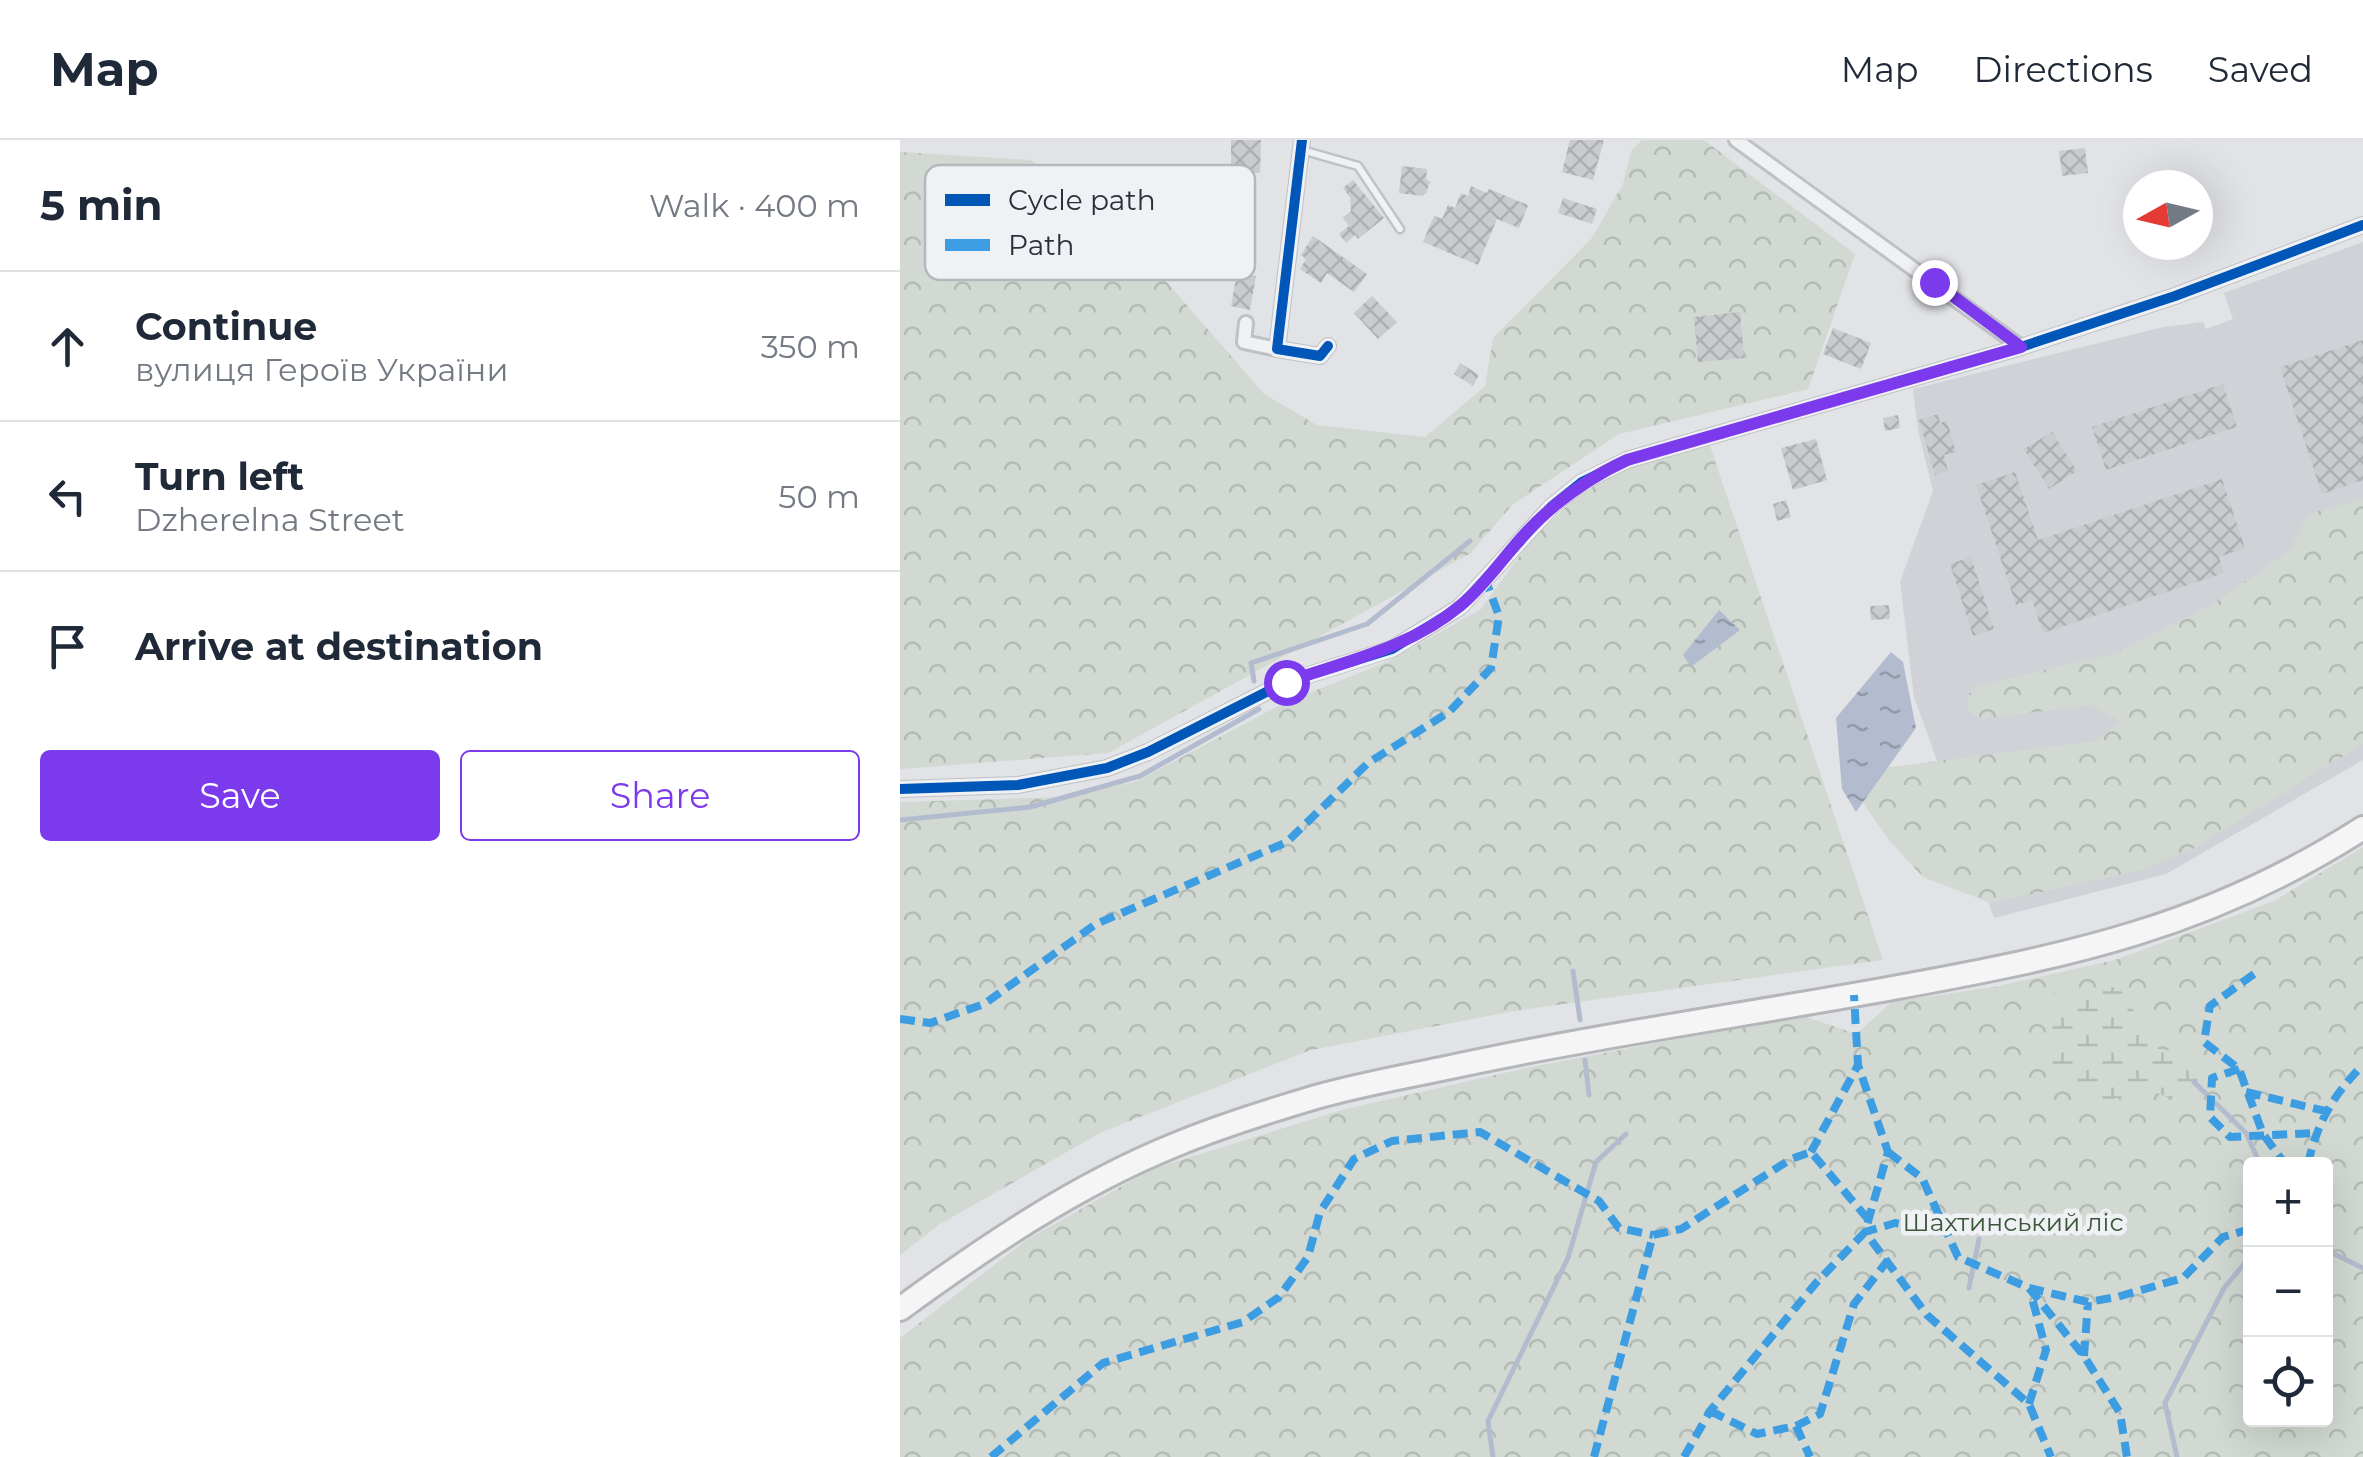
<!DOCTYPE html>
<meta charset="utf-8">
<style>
body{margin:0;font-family:Montserrat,sans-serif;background:#f2f2f3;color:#1f2937}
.controls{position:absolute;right:30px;bottom:30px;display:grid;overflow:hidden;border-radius:10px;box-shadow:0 10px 40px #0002}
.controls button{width:90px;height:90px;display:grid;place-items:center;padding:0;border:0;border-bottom:2px solid #e0e1e3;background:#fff;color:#1f2937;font:50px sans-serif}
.compass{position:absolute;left:1223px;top:30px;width:90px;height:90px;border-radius:50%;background:#fff;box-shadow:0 10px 40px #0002;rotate:262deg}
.stop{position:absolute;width:30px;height:30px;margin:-22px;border:8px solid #7c3aed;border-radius:50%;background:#fff}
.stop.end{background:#7c3aed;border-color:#fff;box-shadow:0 2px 10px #0008}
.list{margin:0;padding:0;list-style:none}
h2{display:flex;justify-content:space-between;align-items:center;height:130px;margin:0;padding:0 40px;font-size:42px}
h2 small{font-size:32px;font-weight:400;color:#747a83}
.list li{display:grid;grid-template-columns:65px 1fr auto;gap:30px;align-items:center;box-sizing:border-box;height:150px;padding:0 40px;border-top:2px solid #e0e1e3}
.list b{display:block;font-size:38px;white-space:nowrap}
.list p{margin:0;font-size:32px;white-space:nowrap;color:#747a83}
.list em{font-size:32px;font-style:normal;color:#747a83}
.actions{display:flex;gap:20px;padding:30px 40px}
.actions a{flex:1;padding:22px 0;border:2px solid #7c3aed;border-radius:10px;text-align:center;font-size:35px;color:#7c3aed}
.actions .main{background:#7c3aed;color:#fff}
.icon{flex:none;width:55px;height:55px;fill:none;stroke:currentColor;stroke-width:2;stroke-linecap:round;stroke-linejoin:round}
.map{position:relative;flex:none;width:1463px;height:1317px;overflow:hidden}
header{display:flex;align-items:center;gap:60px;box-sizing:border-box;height:140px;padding:0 50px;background:#fff;border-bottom:2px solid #e0e1e3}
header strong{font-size:48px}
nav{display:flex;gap:55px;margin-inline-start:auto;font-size:35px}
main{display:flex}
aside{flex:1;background:#fff}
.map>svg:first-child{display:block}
.built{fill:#d0d2d8}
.forest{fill:url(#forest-crowns);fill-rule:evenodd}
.wetland{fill:url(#wetland-marsh)}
.water{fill:url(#water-ripples)}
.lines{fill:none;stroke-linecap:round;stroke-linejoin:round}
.stream{stroke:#b3bcce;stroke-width:5}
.building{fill:url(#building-cross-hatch)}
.lane-casing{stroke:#bfc1c4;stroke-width:11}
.street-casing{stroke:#bfc1c4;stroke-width:18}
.highway-casing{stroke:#b4b6ba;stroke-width:28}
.lane{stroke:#f0f1f3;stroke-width:6}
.street{stroke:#f0f1f3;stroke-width:12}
.highway{stroke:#f5f5f6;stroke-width:22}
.quiet{stroke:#3d9de2;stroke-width:8;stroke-dasharray:15 8;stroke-linecap:butt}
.cycleway-casing{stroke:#eff1f5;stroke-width:16}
.cycleway{stroke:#0057b8;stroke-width:10}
.route{stroke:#7c3aed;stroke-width:12}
.labels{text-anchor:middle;stroke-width:9;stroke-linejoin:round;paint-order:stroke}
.park-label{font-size:25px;fill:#3b5639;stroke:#eff1f5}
.key{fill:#eff1f5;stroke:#b4b7be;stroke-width:2.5}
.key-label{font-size:28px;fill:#2a2f3c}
</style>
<header>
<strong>Map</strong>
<nav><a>Map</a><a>Directions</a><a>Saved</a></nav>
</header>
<main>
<aside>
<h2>5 min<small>Walk · 400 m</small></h2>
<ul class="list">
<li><svg class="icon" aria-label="ahead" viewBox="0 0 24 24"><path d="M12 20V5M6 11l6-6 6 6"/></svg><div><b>Continue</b><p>вулиця Героїв України</p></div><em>350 m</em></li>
<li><svg class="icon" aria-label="left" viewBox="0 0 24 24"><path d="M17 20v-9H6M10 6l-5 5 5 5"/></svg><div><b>Turn left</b><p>Dzherelna Street</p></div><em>50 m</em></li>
<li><svg class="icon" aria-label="arrive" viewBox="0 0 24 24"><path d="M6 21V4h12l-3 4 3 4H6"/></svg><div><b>Arrive at destination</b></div></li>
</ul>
<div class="actions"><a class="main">Save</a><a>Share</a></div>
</aside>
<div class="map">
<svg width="1463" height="1317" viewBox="0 0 1463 1317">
<defs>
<pattern id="forest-crowns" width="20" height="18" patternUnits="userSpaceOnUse" patternTransform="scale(2.5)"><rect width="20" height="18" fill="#d1d9d2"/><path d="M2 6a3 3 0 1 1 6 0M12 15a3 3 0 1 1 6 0" fill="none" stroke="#b4bbb5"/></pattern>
<pattern id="wetland-marsh" width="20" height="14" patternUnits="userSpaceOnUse" patternTransform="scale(2.5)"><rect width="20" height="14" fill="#d1d9d2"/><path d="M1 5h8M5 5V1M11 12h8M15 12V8" fill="none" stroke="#b4bbb5"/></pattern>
<pattern id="water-ripples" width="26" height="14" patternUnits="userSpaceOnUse" patternTransform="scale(2.5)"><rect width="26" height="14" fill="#b3bcce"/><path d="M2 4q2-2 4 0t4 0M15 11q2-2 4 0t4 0" fill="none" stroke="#9299a8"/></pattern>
<pattern id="building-cross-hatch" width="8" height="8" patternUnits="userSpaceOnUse" patternTransform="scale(2.5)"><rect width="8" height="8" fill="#c9cbce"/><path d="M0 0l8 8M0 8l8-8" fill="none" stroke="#adafb2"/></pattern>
</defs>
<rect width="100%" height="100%" fill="#e1e3e6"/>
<path class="built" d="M1463 102V620L1266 734 1094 778 1014 557 1000 442 1033 351 1018 290 1013 249 1263 187 1303 182 1306 189 1333 179 1324 153Z"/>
<path class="forest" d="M742 0H804L955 114 908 249 719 294 612 365 571 413 208 613 0 629V12L131 20 252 125 364 254 417 285 525 297 585 246 593 198 692 98 723 44 731 11Z
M809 303 983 820 614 871 411 910 202 992 40 1084 0 1115V662L163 657 235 642 382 564 491 520 581 469 635 395 681 354 730 325Z
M1463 359V604L1296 707 1246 729 1091 763 1023 737 988 699 943 633 1196 601 1221 581 1191 565 1082 579 1068 571 1067 557 1076 546 1209 515 1313 464 1390 410 1408 374Z
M1463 707V1317H0V1198L128 1099 252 1029 442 970 626 928 901 875 956 894 992 862 1094 847 1215 820 1374 761ZM1350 1024H1426V1280H1350Z"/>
<path class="wetland" d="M1218 846 1258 909 1291 913 1307 948 1280 963 1253 951 1197 962 1155 940 1146 880 1151 869 1146 861 1154 853 1169 857Z"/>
<path class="water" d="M819 470 840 490 791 527 783 515Z
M991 512 1003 522 1016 588 956 672 942 649 936 578Z"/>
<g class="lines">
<path class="stream" d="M354 541 351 523 467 484 570 401
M0 680 130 667 240 636 359 569
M673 831 680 880
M685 920 689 955
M1294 942 1346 993 1360 1024
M1426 1110 1463 1128
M1069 1148 1079 1099
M593 1317 588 1281 668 1118 696 1022 726 994
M1277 1317 1265 1263 1324 1148 1350 1117"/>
</g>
<path class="building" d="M331 0H361L360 33 331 32Z
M670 0H704L693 40 662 32Z
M1185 8 1188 33 1162 36 1159 11Z
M502 26 527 29 526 39 530 42 526 53 522 56 499 53Z
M453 40 484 78 458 99 455 95 446 103 439 94 449 86 443 78 451 71 450 57 443 48Z
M571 46 587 53 589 49 628 65 619 88 597 79 578 125 523 102 534 76 542 79 548 65 555 68 561 53 568 56Z
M663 58 697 69 692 84 658 73Z
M413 96 467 134 454 152 427 133 421 143 400 129 406 119 401 115Z
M337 133 356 136 350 170 331 166Z
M472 156 497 182 478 199 454 173Z
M840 172 844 218 798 222 794 177Z
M933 188 971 203 961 229 923 214Z
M1463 200V340L1422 354 1380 227Z
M560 223 579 235 573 246 554 234Z
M1323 244 1337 287 1206 330 1192 287Z
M1038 274 1040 283 1047 281 1056 312 1044 315 1048 331 1035 335 1019 280Z
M998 275 1000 288 985 291 983 278Z
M1152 292 1177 331 1149 349 1124 309Z
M916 299 927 340 893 350 881 308Z
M1115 332 1138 400 1322 339 1345 408 1319 417 1324 433 1143 493 1132 460 1116 465 1076 345Z
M886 360 891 377 877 381 873 364Z
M1071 417 1094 489 1073 496 1050 424Z
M989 465 990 479 971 480 970 466Z"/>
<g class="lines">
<g class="lane-casing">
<path id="lane" d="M402 10 458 26 500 89"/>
</g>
<g class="street-casing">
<path id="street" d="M402 0 377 209 420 216 428 206
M836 0 1121 207
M346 183 344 202 377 209
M0 649 118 645 207 628 248 612 386 542 492 509 560 467 651 367 682 342 727 320 1121 207 1275 156 1463 85"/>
</g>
<g class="highway-casing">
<path id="highway" d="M0 1169C85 1107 176 1045 275 1005 320 986 369 971 416 957 458 945 502 937 546 928 694 896 844 875 993 848 1169 816 1309 787 1463 688"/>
</g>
<use href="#lane" class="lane"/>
<use href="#street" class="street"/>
<use href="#highway" class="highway"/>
<path class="quiet" d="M1354 834 1310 866 1304 902 1339 929 1363 994 1385 1024
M0 879 30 883 84 864 196 784 387 702 468 623 549 572 591 528 599 476 586 441
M1339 929 1312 938 1310 977 1330 997 1415 993
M1346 952 1425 971
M911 1012 958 925
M988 1012 1022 1038 1058 1117 1129 1148 1188 1162 1217 1157 1283 1138 1323 1097 1350 1089
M1408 1024C1417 983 1433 955 1463 925
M1044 1092 995 1083 965 1092 1027 1175 1129 1264 1151 1317
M1129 1148 1184 1216 1220 1273 1227 1317
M1184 1216 1188 1162
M1129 1264 1146 1210 1132 1158
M810 1271 857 1294 896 1286 920 1274 954 1164 988 1120
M896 1286 910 1317
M91 1317 203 1223 343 1182 379 1157 408 1117 420 1072 454 1019 492 1001 580 992 699 1061 719 1088 753 1095
M694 1317 753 1095 781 1089 891 1019 911 1012 967 1078
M784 1317 810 1271 916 1143 965 1092 988 1012 958 925 954 855"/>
<g class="cycleway-casing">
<path id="cycleway" d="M402 0 377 209 420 216 428 206
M0 649 118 645 207 628 248 612 386 542 492 509 560 467 651 367 682 342 727 320 1121 207 1275 156 1463 85"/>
</g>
<use href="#cycleway" class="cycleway"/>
</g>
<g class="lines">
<path class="route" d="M386 542C447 521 510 508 561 465 585 445 602 419 623 396 653 363 686 339 727 320L1121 207 1034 142"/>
</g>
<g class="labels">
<g class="park-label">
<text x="1113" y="1091">Шахтинський ліс</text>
</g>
</g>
<rect x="25" y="25" width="330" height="115" rx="15" class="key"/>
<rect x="45" y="54" width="45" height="12" fill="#0057b8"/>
<rect x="45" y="99" width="45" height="12" fill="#3d9de2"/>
<g class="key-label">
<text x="108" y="70">Cycle path</text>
<text x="108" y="115">Path</text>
</g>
</svg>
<div class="controls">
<button>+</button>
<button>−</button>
<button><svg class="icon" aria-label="locate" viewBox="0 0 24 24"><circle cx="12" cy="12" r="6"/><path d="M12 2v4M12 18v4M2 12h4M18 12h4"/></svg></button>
</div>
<svg class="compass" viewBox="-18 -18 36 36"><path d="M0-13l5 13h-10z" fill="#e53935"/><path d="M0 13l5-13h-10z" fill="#747a83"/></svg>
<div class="stop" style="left:386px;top:542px"></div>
<div class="stop end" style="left:1034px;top:142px"></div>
</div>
</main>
